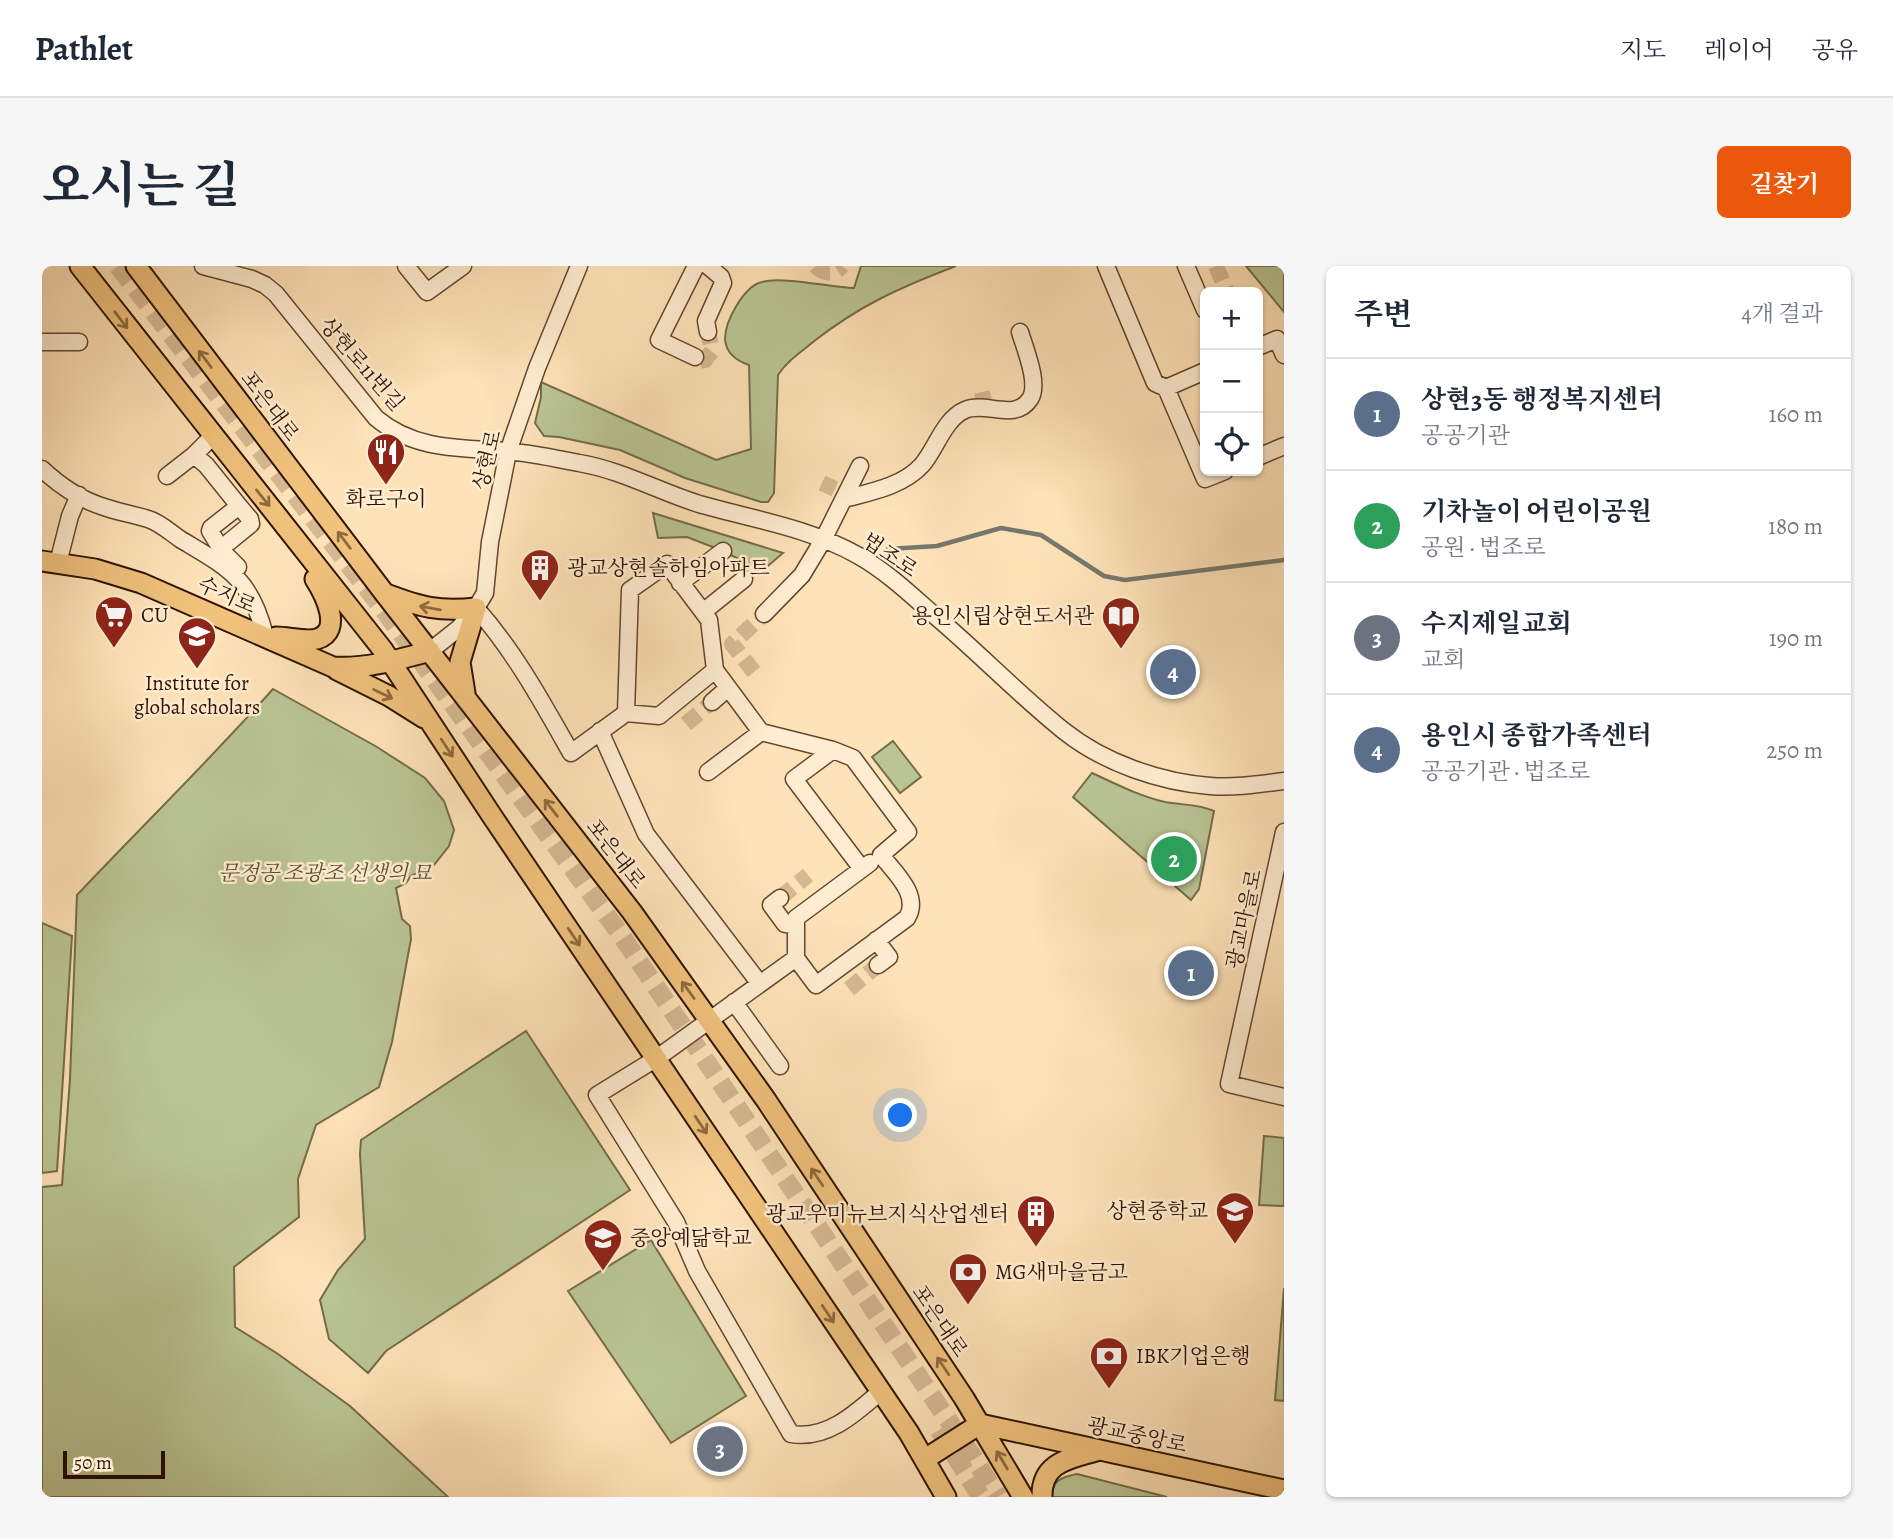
<!DOCTYPE html>
<html lang="ko">
<meta charset="utf-8">
<style>
body{margin:0;font-family:Alegreya,"Noto Serif KR",serif;background:#f6f6f7;color:#1f2937}
.controls{position:absolute;right:21px;top:21px;display:grid;overflow:hidden;border-radius:10px;box-shadow:0 2px 5px #0004}
.controls button{width:63px;height:63px;display:grid;place-items:center;padding:0;border:0;border-bottom:2px solid #e0e1e3;background:#fff;color:#1f2937;font:35px sans-serif}
.scale{position:absolute;left:21px;bottom:18px;width:102px;box-sizing:border-box;padding-left:7px;border:4px solid #301201;border-top:0;font-size:19px;line-height:24px;white-space:nowrap;color:#301201;-webkit-text-stroke:5px #ffedd1;paint-order:stroke}
.you{position:absolute;left:859px;top:850px;width:24px;height:24px;margin:-18px;border:5px solid #fff;border-radius:50%;background:#1a73e8;box-shadow:0 0 0 10px #1a73e833}
.badge{display:grid;place-items:center;width:46px;height:46px;border-radius:50%;background:#ea580c;color:#fff;font-size:23px;font-weight:700}
.pin{position:absolute;translate:-50% -50%;border:4px solid #fff;box-shadow:0 2px 7px #0006}
.list{margin:0;padding:0;list-style:none}
h2{display:flex;justify-content:space-between;align-items:center;height:91px;margin:0;padding:0 28px;font-size:30px}
h2 small{font-size:23px;font-weight:400;color:#747a83}
.list li{display:grid;grid-template-columns:46px 1fr auto;gap:21px;align-items:center;box-sizing:border-box;height:112px;padding:0 28px;border-top:2px solid #e0e1e3}
.list b{display:block;font-size:26px;white-space:nowrap}
.list p{margin:0;font-size:23px;white-space:nowrap;color:#747a83}
.list em{font-size:23px;font-style:normal;color:#747a83}
.icon{flex:none;width:38px;height:38px;fill:none;stroke:currentColor;stroke-width:2;stroke-linecap:round;stroke-linejoin:round}
.map{position:relative;flex:none;width:1242px;height:1231px;overflow:hidden;border-radius:10px}
header{display:flex;align-items:center;gap:42px;box-sizing:border-box;height:98px;padding:0 35px;background:#fff;border-bottom:2px solid #e0e1e3}
header strong{font-size:33px}
nav{display:flex;gap:38px;margin-inline-start:auto;font-size:24px}
.intro{display:flex;align-items:center;justify-content:space-between;box-sizing:border-box;height:168px;padding:0 42px}
h1{margin:0;font-size:49px}
.button{padding:18px 32px;border-radius:10px;background:#ea580c;color:#fff;font-size:24px;font-weight:700}
main{display:flex;gap:42px;padding:0 42px}
aside{flex:1;background:#fff;border-radius:10px;box-shadow:0 2px 5px #0004}
.map>svg:first-child{display:block}
.green{fill:#bac594;stroke:#756c4a;stroke-width:2}
.lines{fill:none;stroke-linecap:round;stroke-linejoin:round}
.stream{stroke:#75786f;stroke-width:4.5}
.minor-tunnel{stroke:#d6b993;stroke-width:16;stroke-dasharray:16 8;stroke-linecap:butt}
.major-tunnel{stroke:#d6b993;stroke-width:19;stroke-dasharray:19 10;stroke-linecap:butt}
.minor-casing{stroke:#64462f;stroke-width:19}
.major-casing{stroke:#301201;stroke-width:23}
.minor{stroke:#ffedd1;stroke-width:16}
.major{stroke:#f0c27c;stroke-width:19}
.oneway{stroke:#906a3e}
.labels{text-anchor:middle;stroke-width:5;stroke-linejoin:round;paint-order:stroke}
.street-label{font-size:21px;fill:#301201;stroke:#ffedd1}
.poi-label{font-size:21px;fill:#301201;stroke:#ffedd1;text-anchor:start}
.park-label{font-size:21px;font-style:italic;fill:#605134;stroke:#ffedd1}
</style>
<header>
<strong>Pathlet</strong>
<nav><a>지도</a><a>레이어</a><a>공유</a></nav>
</header>
<div class="intro"><h1>오시는 길</h1><a class="button">길찾기</a></div>
<main>
<div class="map">
<svg width="1242" height="1231" viewBox="0 0 1242 1231">
<rect width="100%" height="100%" fill="#ffe3b8"/>
<filter id="stains"><feTurbulence type="fractalNoise" baseFrequency=".00286" numOctaves="4"/><feColorMatrix values="0 0 0 0 .2 0 0 0 0 .09 0 0 0 0 .02 0 0 0 .5 -.17"/></filter>
<radialGradient id="worn" r=".72"><stop offset=".6" stop-color="#630" stop-opacity="0"/><stop offset="1" stop-color="#630" stop-opacity=".3"/></radialGradient>
<path class="green" d="M819 0H914C859 21 818 39 771 76 758 87 745 95 736 109L732 227 726 236H719L643 212 578 184 517 171 502 170 493 157 499 131V116L674 194 709 183 707 99C695 95 684 87 683 73 683 55 702 20 720 16 740 10 787 21 812 22Z
M1204 0H1242V46Z
M611 247 741 287 720 305 681 285 645 271 616 272Z
M231 423 335 481 383 512 402 535 412 564 407 580 392 599 369 610 364 617 354 622 360 653 368 660 369 673 350 776 337 821 274 859 256 913 257 951 192 1001 193 1061 236 1088 308 1140 406 1231H0V921L20 919 28 813 35 629C100 560 168 494 231 423Z
M851 475 879 511 858 527 830 491Z
M1050 507C1074 518 1097 530 1123 536 1139 539 1157 538 1172 545L1157 623 1149 634 1031 531Z
M0 657 30 670 15 905 0 907Z
M484 765 588 924 344 1085 326 1107 287 1073 278 1034 296 1004 323 973 318 888 319 874Z
M1222 870 1242 872V940L1217 939Z
M609 974 704 1130 629 1177 526 1025Z
M1242 1022V1135L1233 1134Z
M1035 1208 1125 1231H1010C1010 1214 1020 1211 1035 1208Z"/>
<g class="lines">
<path class="stream" d="M846 283 895 280 959 262 999 269 1062 310 1083 314 1242 294"/>
<path class="minor-tunnel" d="M774 0C782 9 793 9 800 0
M1174 0 1185 26
M658 95 663 94 670 85 666 66
M940 126 942 135
M780 217 793 223
M712 406 690 378 722 348
M644 458 670 436
M738 632 766 609
M807 723 836 699"/>
<path class="major-tunnel" d="M76 0 341 343 579 669 931 1191 956 1231
M897 1164 939 1231"/>
<g class="minor-casing">
<path id="minor" d="M161 0 210 13 223 19 234 28 334 152C372 184 417 182 464 185 488 187 513 192 537 197 579 204 616 225 657 238 710 253 768 262 817 290 845 306 868 328 892 349 936 386 977 429 1022 465 1062 497 1118 516 1168 520 1193 522 1218 518 1242 515
M364 0 385 26 421 0
M1064 0 1113 117 1124 122 1163 213 1183 205
M1144 0 1163 44
M666 66 664 55 681 17 679 11 666 0
M0 76H37
M1216 81 1235 73 1242 89
M653 91 617 74 654 0
M1124 122 1163 105
M171 170 152 189 164 199 197 240 169 262 168 265 181 286 196 301
M1216 191 1242 180
M0 203C16 218 38 233 59 240 75 246 91 248 106 253 117 256 128 266 138 273 186 302 209 312 223 370
M125 210 152 189
M802 233C829 226 861 220 880 199 894 183 902 153 923 144 944 135 973 156 988 133 998 118 983 83 978 66
M187 276 209 258 208 253 197 240
M16 297 28 250 37 229
M638 317 681 285
M434 342C473 386 500 436 529 487L584 447 588 324 625 298 667 354 673 404 719 466 791 484 811 492 866 566 839 589C852 606 879 629 865 652L774 719 754 692 615 792 555 829 634 956 655 1005 749 1168C785 1174 814 1147 839 1125
M661 346 702 313
M722 348 760 309 781 274 818 200
M388 385 417 362 434 342 443 327 448 276 466 186 495 102 537 0
M670 436 686 422
M584 447 617 450 673 404
M558 465 604 568 718 718
M791 484 752 513 820 603
M666 506 719 466
M1242 566 1187 818 1242 831
M738 632 729 639 743 658 754 660
M834 674 847 691 836 699
M754 692V652L828 597
M692 736 738 800"/>
</g>
<g class="major-casing">
<path id="major" d="M38 0 341 384 450 550 867 1167 904 1231
M94 0 343 328 590 646 724 834 922 1132 981 1231
M0 295 53 303 99 317 291 401C325 403 355 394 388 385
M344 328C379 341 396 346 434 342L418 396 423 427
M234 371C246 371 264 376 275 373 302 365 282 327 273 313
M295 404 347 430 382 452
M938 1158 1242 1224
M883 1193 938 1158
M1000 1231C999 1195 1029 1193 1057 1184"/>
</g>
<use href="#minor" class="minor"/>
<use href="#major" class="major"/>
</g>
<defs><path id="oneway-shaft" d="M-6 0H5M1.5-3L5.5 0L1.5 3" fill="none" stroke-width="1.6" stroke-linecap="round" stroke-linejoin="round" transform="scale(1.75)"/></defs>
<g class="oneway">
<use href="#oneway-shaft" transform="translate(79 54) rotate(53)"/>
<use href="#oneway-shaft" transform="translate(163 93) rotate(-127)"/>
<use href="#oneway-shaft" transform="translate(221 232) rotate(51)"/>
<use href="#oneway-shaft" transform="translate(302 274) rotate(-127)"/>
<use href="#oneway-shaft" transform="translate(388 342) rotate(-170)"/>
<use href="#oneway-shaft" transform="translate(341 428) rotate(26)"/>
<use href="#oneway-shaft" transform="translate(405 482) rotate(57)"/>
<use href="#oneway-shaft" transform="translate(509 542) rotate(-128)"/>
<use href="#oneway-shaft" transform="translate(532 671) rotate(56)"/>
<use href="#oneway-shaft" transform="translate(646 724) rotate(-126)"/>
<use href="#oneway-shaft" transform="translate(659 859) rotate(56)"/>
<use href="#oneway-shaft" transform="translate(775 911) rotate(-124)"/>
<use href="#oneway-shaft" transform="translate(786 1048) rotate(56)"/>
<use href="#oneway-shaft" transform="translate(901 1100) rotate(-124)"/>
<use href="#oneway-shaft" transform="translate(960 1194) rotate(-121)"/>
</g>
<defs>
<g id="restaurant-pin" transform="scale(2.0125)"><path d="M0 17L-7.5 6A9.5 9.5 0 1 1 7.5 6Z" fill="#8f2418" stroke="#ffedd1"/><path d="M-5-6h1v4h1v-4h1v4h1v-4h1v5L-1.5 .5V6h-2V.5L-5-1ZM5-6V6H3V1.5H1.5Q1.5-4 5-6Z" fill="#fff"/></g>
<g id="building-pin" transform="scale(2.0125)"><path d="M0 17L-7.5 6A9.5 9.5 0 1 1 7.5 6Z" fill="#8f2418" stroke="#ffedd1"/><path d="M-4-6H4V6H1V3H-1V6H-4ZM-2.5-4.3h1.7v1.8h-1.7ZM.8-4.3h1.7v1.8H.8ZM-2.5-1h1.7V.8h-1.7ZM.8-1h1.7V.8H.8Z" fill="#fff"/></g>
<g id="supermarket-pin" transform="scale(2.0125)"><path d="M0 17L-7.5 6A9.5 9.5 0 1 1 7.5 6Z" fill="#8f2418" stroke="#ffedd1"/><path d="M-6-5.5h2.5l.6 2H6L4.5 2H-2.5L-4.4-4H-6ZM-1.5 3.2a1.3 1.3 0 1 0 .1 0ZM3 3.2a1.3 1.3 0 1 0 .1 0Z" fill="#fff"/></g>
<g id="library-pin" transform="scale(2.0125)"><path d="M0 17L-7.5 6A9.5 9.5 0 1 1 7.5 6Z" fill="#8f2418" stroke="#ffedd1"/><path d="M-6-4Q-3-5.5-.7-3.5V5Q-3 3-6 4ZM6-4Q3-5.5 .7-3.5V5Q3 3 6 4Z" fill="#fff"/></g>
<g id="school-pin" transform="scale(2.0125)"><path d="M0 17L-7.5 6A9.5 9.5 0 1 1 7.5 6Z" fill="#8f2418" stroke="#ffedd1"/><path d="M0-5L7-2L0 1L-7-2ZM-4 1L0 2.5L4 1V4Q0 6-4 4Z" fill="#fff"/></g>
<g id="bank-pin" transform="scale(2.0125)"><path d="M0 17L-7.5 6A9.5 9.5 0 1 1 7.5 6Z" fill="#8f2418" stroke="#ffedd1"/><path d="M-6-4H6V4H-6ZM0-2.3a2.3 2.3 0 1 0 0 4.6a2.3 2.3 0 1 0 0-4.6Z" fill="#fff"/></g>
</defs>
<g fill-rule="evenodd">
<use href="#restaurant-pin" x="344" y="186"/>
<use href="#building-pin" x="498" y="302"/>
<use href="#supermarket-pin" x="72" y="349"/>
<use href="#library-pin" x="1079" y="350"/>
<use href="#school-pin" x="155" y="370"/>
<use href="#school-pin" x="1193" y="945"/>
<use href="#building-pin" x="994" y="948"/>
<use href="#school-pin" x="561" y="972"/>
<use href="#bank-pin" x="926" y="1006"/>
<use href="#bank-pin" x="1067" y="1090"/>
</g>
<g class="labels">
<g class="street-label">
<text transform="translate(320 98) rotate(49)" y="7">상현로11번길</text>
<text transform="translate(228 140) rotate(53)" y="7">포은대로</text>
<text transform="translate(445 194) rotate(-76)" y="7">상현로</text>
<text transform="translate(848 289) rotate(34)" y="7">법조로</text>
<text transform="translate(185 329) rotate(24)" y="7">수지로</text>
<text transform="translate(574 588) rotate(52)" y="7">포은대로</text>
<text transform="translate(1202 653) rotate(-78)" y="7">광교마을로</text>
<text transform="translate(898 1055) rotate(56)" y="7">포은대로</text>
<text transform="translate(1095 1169) rotate(12)" y="7">광교중앙로</text>
</g>
<g class="poi-label">
<text x="344" y="240" text-anchor="middle">화로구이</text>
<text x="525" y="309">광교상현솔하임아파트</text>
<text x="99" y="356">CU</text>
<text x="1052" y="357" text-anchor="end">용인시립상현도서관</text>
<text x="155" y="424" text-anchor="middle">Institute for<tspan x="155" dy="24">global scholars</tspan></text>
<text x="1166" y="952" text-anchor="end">상현중학교</text>
<text x="967" y="955" text-anchor="end">광교우미뉴브지식산업센터</text>
<text x="588" y="979">중앙예닮학교</text>
<text x="953" y="1013">MG새마을금고</text>
<text x="1094" y="1097">IBK기업은행</text>
</g>
<g class="park-label">
<text x="283" y="614">문정공 조광조 선생의 묘</text>
</g>
</g>
<rect width="100%" height="100%" filter="url(#stains)"/>
<rect width="100%" height="100%" fill="url(#worn)"/>
</svg>
<div class="controls">
<button>+</button>
<button>−</button>
<button><svg class="icon" aria-label="locate" viewBox="0 0 24 24"><circle cx="12" cy="12" r="6"/><path d="M12 2v4M12 18v4M2 12h4M18 12h4"/></svg></button>
</div>
<div class="scale">50 m</div>
<div class="you"></div>
<div class="pin badge" style="left:1149px;top:707px;background:#5c6f8a">1</div>
<div class="pin badge" style="left:1132px;top:593px;background:#2e9e5b">2</div>
<div class="pin badge" style="left:678px;top:1183px;background:#6b7280">3</div>
<div class="pin badge" style="left:1131px;top:406px;background:#5c6f8a">4</div>
</div>
<aside>
<h2>주변<small>4개 결과</small></h2>
<ul class="list">
<li><span class="badge" style="background:#5c6f8a">1</span><div><b>상현3동 행정복지센터</b><p>공공기관</p></div><em>160 m</em></li>
<li><span class="badge" style="background:#2e9e5b">2</span><div><b>기차놀이 어린이공원</b><p>공원 · 법조로</p></div><em>180 m</em></li>
<li><span class="badge" style="background:#6b7280">3</span><div><b>수지제일교회</b><p>교회</p></div><em>190 m</em></li>
<li><span class="badge" style="background:#5c6f8a">4</span><div><b>용인시 종합가족센터</b><p>공공기관 · 법조로</p></div><em>250 m</em></li>
</ul>
</aside>
</main>
